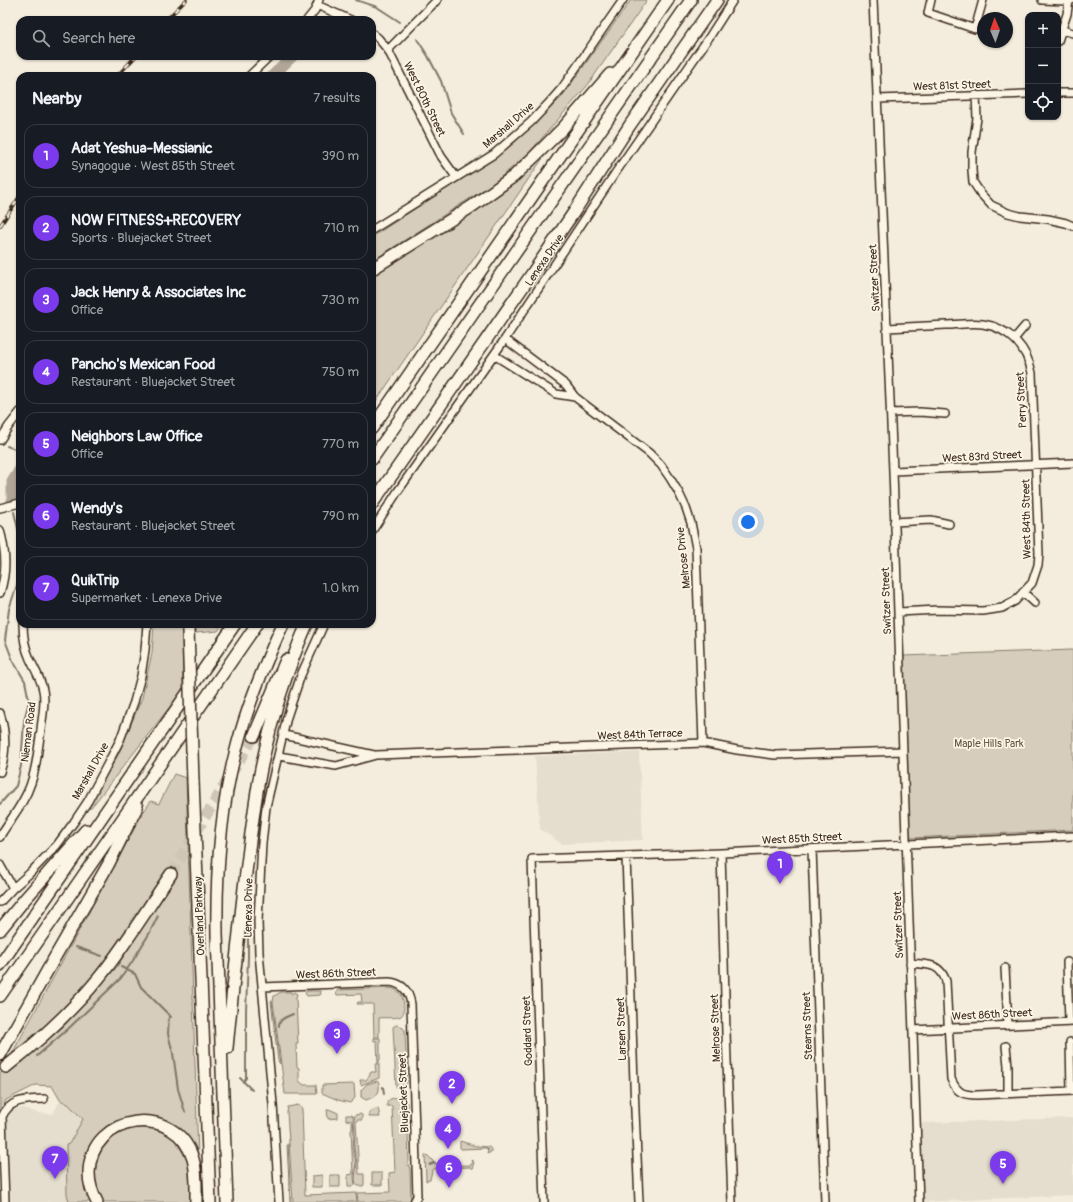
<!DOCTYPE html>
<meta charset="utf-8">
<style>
body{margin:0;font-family:Pangolin,sans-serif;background:#20242c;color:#f1f3f6}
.controls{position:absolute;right:12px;top:12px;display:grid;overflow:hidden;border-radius:8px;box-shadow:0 1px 3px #0004}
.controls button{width:36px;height:36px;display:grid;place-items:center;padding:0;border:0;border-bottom:1px solid #363941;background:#171b24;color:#f1f3f6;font:20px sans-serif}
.compass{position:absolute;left:977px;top:12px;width:36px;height:36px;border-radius:50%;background:#171b24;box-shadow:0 1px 3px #0004;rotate:358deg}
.you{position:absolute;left:748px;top:522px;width:14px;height:14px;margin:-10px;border:3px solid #fff;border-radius:50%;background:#1a73e8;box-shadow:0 0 0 6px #1a73e833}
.badge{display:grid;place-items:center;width:26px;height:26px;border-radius:50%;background:#7c3aed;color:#fff;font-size:13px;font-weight:700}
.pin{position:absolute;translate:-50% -33px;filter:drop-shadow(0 1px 2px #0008)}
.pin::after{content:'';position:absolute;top:21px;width:14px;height:12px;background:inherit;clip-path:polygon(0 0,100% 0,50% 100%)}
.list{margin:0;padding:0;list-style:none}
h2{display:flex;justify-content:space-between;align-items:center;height:52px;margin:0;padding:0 16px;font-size:17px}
h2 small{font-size:13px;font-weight:400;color:#9ea1a6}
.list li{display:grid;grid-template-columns:26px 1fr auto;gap:12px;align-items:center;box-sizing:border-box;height:64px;margin:0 8px 8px;padding:0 8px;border:1px solid #363941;border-radius:12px}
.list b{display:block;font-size:15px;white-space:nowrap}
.list p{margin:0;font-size:13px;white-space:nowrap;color:#9ea1a6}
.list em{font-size:13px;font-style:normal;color:#9ea1a6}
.icon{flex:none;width:22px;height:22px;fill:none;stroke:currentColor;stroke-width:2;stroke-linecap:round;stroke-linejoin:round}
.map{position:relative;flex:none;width:1073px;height:1202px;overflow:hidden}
.search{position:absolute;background:#171b24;box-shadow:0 1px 3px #0004;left:16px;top:16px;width:360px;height:44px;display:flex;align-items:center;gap:10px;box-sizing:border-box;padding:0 14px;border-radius:12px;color:#9ea1a6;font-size:15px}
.panel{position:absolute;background:#171b24;box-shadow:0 1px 3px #0004;left:16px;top:72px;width:360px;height:556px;border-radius:12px}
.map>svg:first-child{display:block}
.built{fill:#e5ddce}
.green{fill:#d6cdbd;stroke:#887c6e}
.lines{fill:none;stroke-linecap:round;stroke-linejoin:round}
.stream{stroke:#817466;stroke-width:2}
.river{stroke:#b0a596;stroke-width:11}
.highway-tunnel{stroke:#cfc6b7;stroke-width:11;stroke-dasharray:11 5.5;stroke-linecap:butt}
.minor-casing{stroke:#3b2a1e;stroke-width:10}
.highway-casing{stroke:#3b2a1e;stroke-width:14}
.minor{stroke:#fcf5e5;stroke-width:7}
.highway{stroke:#fcf5e5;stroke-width:11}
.rail-casing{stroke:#3b2a1e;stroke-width:3.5}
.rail{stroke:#fcf5e5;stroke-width:2;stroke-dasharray:6;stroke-linecap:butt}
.highway-bridge-casing{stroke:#3b2a1e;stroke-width:14;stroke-linecap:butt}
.highway-bridge{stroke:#fcf5e5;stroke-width:11}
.labels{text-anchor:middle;stroke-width:3.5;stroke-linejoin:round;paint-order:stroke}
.street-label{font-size:11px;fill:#3b2a1e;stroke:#fcf5e5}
.park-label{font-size:11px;fill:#625346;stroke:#fcf5e5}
</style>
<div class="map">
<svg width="1073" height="1202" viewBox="0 0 1073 1202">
<rect width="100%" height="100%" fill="#f4eddd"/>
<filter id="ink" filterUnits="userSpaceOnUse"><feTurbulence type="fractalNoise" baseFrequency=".025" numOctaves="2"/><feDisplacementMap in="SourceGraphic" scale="8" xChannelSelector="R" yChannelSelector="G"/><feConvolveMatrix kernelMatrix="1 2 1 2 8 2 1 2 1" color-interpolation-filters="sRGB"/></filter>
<g filter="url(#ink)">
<path class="built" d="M639 752 643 840 562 844 540 829 535 756Z
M60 1100 68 1104 84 1120 69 1144 71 1202H11L6 1117 10 1110 24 1108 38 1113 53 1114Z
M1073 1118V1195L923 1202 920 1123Z"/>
<path class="green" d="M631 0H647L587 86 529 153 494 183 372 261V237L510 146 561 98Z
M545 155 372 407V275Z
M154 624H182L183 690 90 809 88 807 118 755 142 698 152 653Z
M195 624H223L218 631 196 633Z
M1073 650V830L910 838 902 656Z
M174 774 186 778 198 1157 187 1139 140 1117 120 1121 106 1130 86 1156 84 1175 85 1187 92 1202H69L67 1194 66 1145 69 1144 83 1119 68 1104 60 1100 52 1086 36 1085 6 1100 0 1113V1073L10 1071 62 1028 116 968 176 876 168 870 117 948 79 995 9 1059 144 811 151 801 159 804Z
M389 988C400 989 404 997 404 1008 404 1011 404 1014 401 1016 395 1019 385 1017 379 1018V1037H374L373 1004H357L358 1002H362L361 994 337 995 336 992 338 990Z
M307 991H320L321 994 320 995 307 996 305 993Z
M281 992H291L292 994 294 992 297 994 296 999 298 1044H296L297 1067 299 1068V1081L304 1085H316L317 1094H285L273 1002 274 996Z
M271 1001H272L280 1064 278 1061Z
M396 1025 401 1026 405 1030 407 1082C405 1087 402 1089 397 1088L396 1086 393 1027Z
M374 1038H380V1060L379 1061V1078L361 1085 360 1080H366L370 1075V1072H376L375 1064H378L377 1041H374Z
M377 1081 379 1083C380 1095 377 1096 366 1100L361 1097V1090L367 1084Z
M354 1084 355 1098 350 1103 338 1100 322 1093V1085Z
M400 1097 405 1099 407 1103 409 1161 408 1166H409L410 1169 411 1202H358L357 1193 390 1192 389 1173 395 1172 392 1106H387C386 1098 394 1098 400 1097Z
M298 1105 301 1107 302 1109 305 1195 356 1193 357 1202H293L287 1112 288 1107Z
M378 1108 380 1117H369V1112Z
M329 1109 338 1113V1118L328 1119 327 1110Z
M360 1114 362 1115V1120H357L356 1122 359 1174H364V1185L363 1186H358L356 1184 355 1179 357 1163 354 1148 355 1133 354 1121 355 1115Z
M346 1115H352L353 1116 354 1134 353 1149 356 1163 354 1177 355 1185 354 1186H348V1175L353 1174 351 1130H352V1121L346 1120Z
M129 1128H155L175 1139 189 1164 190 1202H103L100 1199 93 1177 96 1157 108 1138Z
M460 1141 476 1146 489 1147 491 1149V1152L487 1154 488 1150 486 1148 461 1149 460 1147Z
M287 1144H288L291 1202H290Z
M426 1154 434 1162 429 1164V1165L436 1163 439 1166 471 1165 472 1163 471 1160 474 1162 472 1169 470 1167 449 1168V1167L448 1168 434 1169 432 1171 430 1180 426 1181 425 1155Z
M372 1173H382V1185H372Z
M322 1175V1187H312V1176Z
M330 1175H340V1187H330Z"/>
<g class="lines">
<path class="stream" d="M356 0 377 7 400 22
M417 39 428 56 441 81 451 113 464 134
M7 446 20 451
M14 512 20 537
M0 804 16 786 21 766 24 721 29 701 25 681 13 661 5 640 9 609 20 576
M76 947 102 956
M121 967 135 974 141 987 171 1017
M169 1014 168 1034 173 1053 178 1089 185 1112
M279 1026C279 1019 286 1017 293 1014
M37 1056 68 1029 121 978 132 962 149 934 158 916
M240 1078 252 1090
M243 1082 246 1078V1011L248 957V920
M383 1087 384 1094
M430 1165 435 1163"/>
<path class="river" d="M272 76 293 56
M12 499V482L20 469"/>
<path class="highway-tunnel" d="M171 874 254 736"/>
<g class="minor-casing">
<path id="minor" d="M873 0 893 471 919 1202
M931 0 928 13 975 29 983 0
M1042 0 1066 1 1072 0
M317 5 351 20
M307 20 315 10 319 0
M1062 30 1073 33
M372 33 378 38 388 50 441 156 456 177
M1058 41 1067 14 1069 1
M388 50 437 0
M249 76 270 56
M1058 93H1073
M976 95 977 118 972 152V170L973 182 981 194 991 205 1008 213 1020 216 1048 219 1066 223 1073 226
M877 99 1028 94
M372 230 494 154 531 122 548 104 562 88 623 0
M887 328C907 327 926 326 946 325 958 325 971 322 983 324 1010 328 1027 348 1032 373L1039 554 1038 565 1032 583 1015 601 1002 608 983 611 938 610 898 612
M505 339 566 385 575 397 649 453 661 465 670 478 679 493 686 508 691 523 696 548 703 743
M1014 339 1025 326
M494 355 556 394 575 397
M890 413 920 412 945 414
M0 440 9 426 20 412
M893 471 1073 463
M0 508 20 503
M894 522 931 520 949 524
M0 530C6 552 7 571 0 593
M372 531 398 491 505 339 616 172 710 36 733 0
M1023 592 1035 603
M0 713C6 733 7 752 0 772
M284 735 374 755
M279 756 336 766 376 755 679 744 703 743 737 750 775 755 903 751
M0 837 2 833C12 817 25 802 31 783 37 766 38 748 41 730 42 717 46 703 43 690 41 679 35 670 30 659 25 648 23 637 23 624
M812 849 825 1202
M721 853 726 1032 732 1202
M626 856 635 1111 639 1202
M0 865 13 888
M0 902 13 888 29 874 57 845 74 822 88 801 107 765 120 740 134 702 141 676 145 650 147 624
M1067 962 1069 1022
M910 963C927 965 939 962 946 981L951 1079C957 1093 963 1095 977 1095L1073 1091
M1005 968 1008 1024
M262 987 389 982C402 983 409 991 411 1004L417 1196 414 1202
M913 1030 1073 1022
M1070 1042 1071 1091
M1006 1046 1008 1066V1093
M5 1202 2 1117C10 1098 27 1100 44 1099
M279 1202 273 1104 259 953 258 921 262 843 266 807 287 717 301 675 324 624
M544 1202 532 859 721 853 1073 836"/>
</g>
<g class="highway-casing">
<path id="highway" d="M372 269 471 207 514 176 535 156 563 128 610 74
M372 428 668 0
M372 459 691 0
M372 504 527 281 574 212 630 125 717 0
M254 736 286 660
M193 781 210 1202
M0 930 25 899 86 830
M0 965 235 624
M0 996 257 624
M227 1048C232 995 238 941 244 888 249 850 253 812 260 774 270 723 286 672 307 624
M0 1055 55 957 108 865 137 807
M6 1067C40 1040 71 1012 98 979 125 946 147 909 171 874
M97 1202C92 1193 89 1183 89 1173 90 1113 176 1102 193 1159 197 1172 196 1188 196 1202
M227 1202 217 934C216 872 220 810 236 750 247 706 264 665 283 624"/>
</g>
<use href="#minor" class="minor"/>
<use href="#highway" class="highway"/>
<g class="rail-casing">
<path id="rail" d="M166 20 186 0
M117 76 136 56
M0 226 20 196"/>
</g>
<use href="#rail" class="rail"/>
<g class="highway-bridge-casing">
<path id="highway-bridge" d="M188 630 193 781"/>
</g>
<use href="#highway-bridge" class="highway-bridge"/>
</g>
</g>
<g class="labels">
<g class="street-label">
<text transform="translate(952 85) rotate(-2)" y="4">West 81st Street</text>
<text transform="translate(425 99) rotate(64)" y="4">West 80th Street</text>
<text transform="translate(508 125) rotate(-41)" y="4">Marshall Drive</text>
<text transform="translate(544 260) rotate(-56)" y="4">Lenexa Drive</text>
<text transform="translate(874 278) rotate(-93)" y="4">Switzer Street</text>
<text transform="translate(1021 400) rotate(-93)" y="4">Perry Street</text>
<text transform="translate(982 456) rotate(-3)" y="4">West 83rd Street</text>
<text transform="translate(1026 519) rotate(-91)" y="4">West 84th Street</text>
<text transform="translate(683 558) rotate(-96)" y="4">Melrose Drive</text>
<text transform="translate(886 601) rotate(-92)" y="4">Switzer Street</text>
<text transform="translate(28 732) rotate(-83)" y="4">Nieman Road</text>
<text transform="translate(640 734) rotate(-2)" y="4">West 84th Terrace</text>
<text transform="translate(90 771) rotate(-61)" y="4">Marshall Drive</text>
<text transform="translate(802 838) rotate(-3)" y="4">West 85th Street</text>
<text transform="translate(248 908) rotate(-89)" y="4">Lenexa Drive</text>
<text transform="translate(199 916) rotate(-92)" y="4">Overland Parkway</text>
<text transform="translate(898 925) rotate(-92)" y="4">Switzer Street</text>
<text transform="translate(336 973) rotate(-2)" y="4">West 86th Street</text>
<text transform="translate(992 1014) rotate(-3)" y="4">West 86th Street</text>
<text transform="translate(807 1026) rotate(-92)" y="4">Stearns Street</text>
<text transform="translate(715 1028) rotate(-92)" y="4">Melrose Street</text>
<text transform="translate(621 1029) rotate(-92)" y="4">Larsen Street</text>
<text transform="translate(527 1031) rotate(-92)" y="4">Goddard Street</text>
<text transform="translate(403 1093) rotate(-92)" y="4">Bluejacket Street</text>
</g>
<g class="park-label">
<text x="989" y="747">Maple Hills Park</text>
</g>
</g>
</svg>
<div class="controls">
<button>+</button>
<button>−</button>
<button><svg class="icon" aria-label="locate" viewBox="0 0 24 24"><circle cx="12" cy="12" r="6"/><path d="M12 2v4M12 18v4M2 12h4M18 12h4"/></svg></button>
</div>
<svg class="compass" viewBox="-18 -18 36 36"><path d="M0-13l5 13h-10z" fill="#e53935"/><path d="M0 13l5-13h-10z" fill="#9ea1a6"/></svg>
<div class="you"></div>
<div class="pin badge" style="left:780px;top:884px">1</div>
<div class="pin badge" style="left:452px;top:1104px">2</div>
<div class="pin badge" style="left:337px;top:1054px">3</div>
<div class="pin badge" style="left:448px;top:1149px">4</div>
<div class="pin badge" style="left:1003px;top:1184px">5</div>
<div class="pin badge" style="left:449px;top:1188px">6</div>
<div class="pin badge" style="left:55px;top:1179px">7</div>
<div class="search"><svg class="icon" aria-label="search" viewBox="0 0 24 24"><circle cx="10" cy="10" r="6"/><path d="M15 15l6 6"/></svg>Search here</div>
<section class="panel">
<h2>Nearby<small>7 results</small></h2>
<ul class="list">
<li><span class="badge">1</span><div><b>Adat Yeshua-Messianic</b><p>Synagogue · West 85th Street</p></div><em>390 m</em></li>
<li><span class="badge">2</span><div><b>NOW FITNESS+RECOVERY</b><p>Sports · Bluejacket Street</p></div><em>710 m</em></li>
<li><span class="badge">3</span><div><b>Jack Henry &amp; Associates Inc</b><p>Office</p></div><em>730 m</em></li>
<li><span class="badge">4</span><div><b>Pancho's Mexican Food</b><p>Restaurant · Bluejacket Street</p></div><em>750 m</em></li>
<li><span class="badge">5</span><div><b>Neighbors Law Office</b><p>Office</p></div><em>770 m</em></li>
<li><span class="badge">6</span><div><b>Wendy's</b><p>Restaurant · Bluejacket Street</p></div><em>790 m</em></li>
<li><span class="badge">7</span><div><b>QuikTrip</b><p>Supermarket · Lenexa Drive</p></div><em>1.0 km</em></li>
</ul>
</section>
</div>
